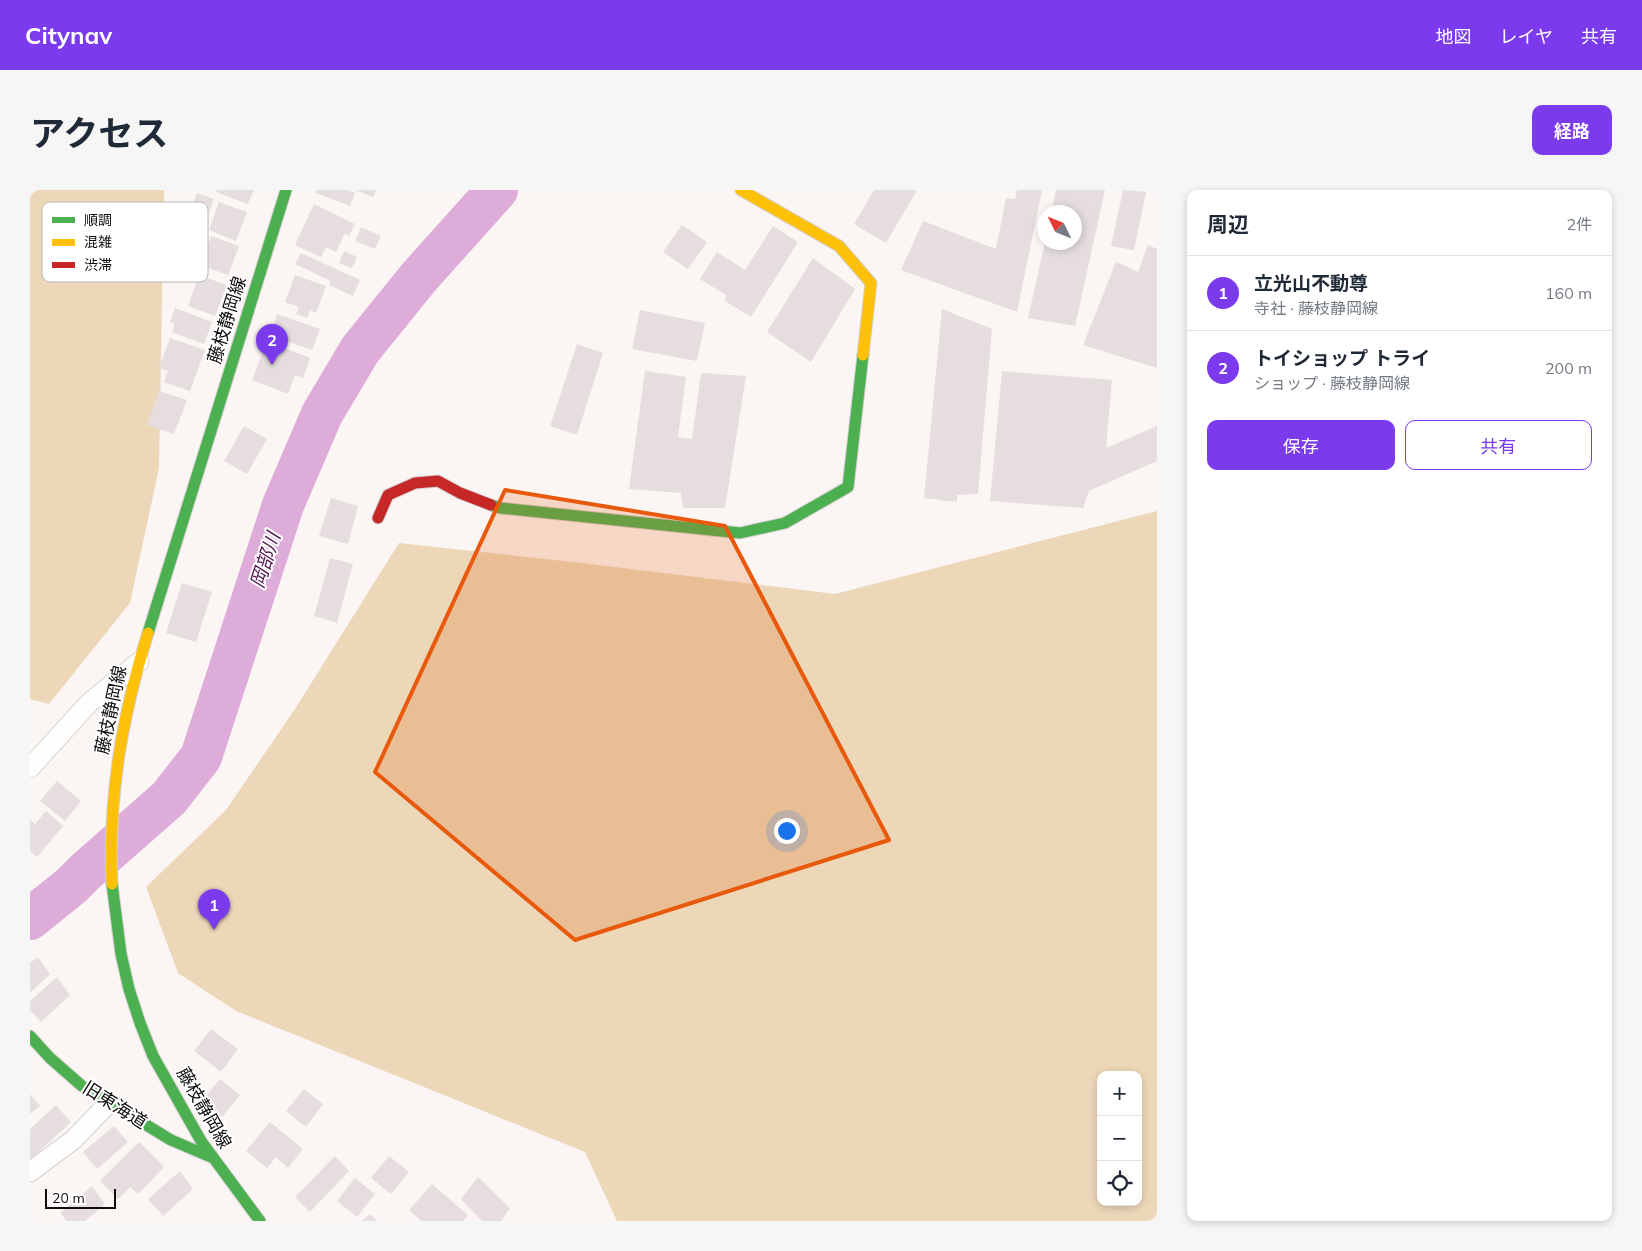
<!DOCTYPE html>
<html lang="ja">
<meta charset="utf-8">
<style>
body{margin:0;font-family:Mulish,"Noto Sans JP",sans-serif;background:#f6f6f7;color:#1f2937}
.controls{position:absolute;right:15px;bottom:15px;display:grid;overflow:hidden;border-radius:10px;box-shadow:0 2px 8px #0003}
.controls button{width:45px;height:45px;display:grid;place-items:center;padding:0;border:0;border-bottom:1px solid #e0e1e3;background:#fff;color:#1f2937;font:25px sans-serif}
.compass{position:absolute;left:1007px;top:15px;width:45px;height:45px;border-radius:50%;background:#fff;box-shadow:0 2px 8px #0003;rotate:313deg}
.scale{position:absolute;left:15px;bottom:12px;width:71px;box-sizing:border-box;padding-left:5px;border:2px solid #100c0c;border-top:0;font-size:14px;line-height:18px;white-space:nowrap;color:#100c0c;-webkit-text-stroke:4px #fff;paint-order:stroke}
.you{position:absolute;left:756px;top:640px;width:18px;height:18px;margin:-12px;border:4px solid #fff;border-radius:50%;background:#1a73e8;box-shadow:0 0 0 8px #1a73e833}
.badge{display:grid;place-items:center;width:32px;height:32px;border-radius:50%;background:#7c3aed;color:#fff;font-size:16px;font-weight:700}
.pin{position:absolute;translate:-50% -41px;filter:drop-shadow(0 1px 2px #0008)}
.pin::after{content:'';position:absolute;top:26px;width:18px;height:15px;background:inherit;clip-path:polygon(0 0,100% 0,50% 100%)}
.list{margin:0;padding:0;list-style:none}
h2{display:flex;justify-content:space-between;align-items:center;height:65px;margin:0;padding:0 20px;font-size:21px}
h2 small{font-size:16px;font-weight:400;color:#747a83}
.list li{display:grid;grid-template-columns:32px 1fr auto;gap:15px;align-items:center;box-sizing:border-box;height:75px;padding:0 20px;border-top:1px solid #e0e1e3}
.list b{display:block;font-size:19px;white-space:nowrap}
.list p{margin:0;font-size:16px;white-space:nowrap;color:#747a83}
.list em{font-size:16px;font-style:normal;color:#747a83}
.actions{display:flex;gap:10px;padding:15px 20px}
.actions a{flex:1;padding:11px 0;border:1px solid #7c3aed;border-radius:10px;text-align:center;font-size:18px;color:#7c3aed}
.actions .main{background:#7c3aed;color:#fff}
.icon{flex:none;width:28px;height:28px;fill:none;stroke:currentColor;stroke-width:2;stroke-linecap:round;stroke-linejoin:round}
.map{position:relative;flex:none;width:1127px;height:1031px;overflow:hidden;border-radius:10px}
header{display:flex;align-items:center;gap:30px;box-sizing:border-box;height:70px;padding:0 25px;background:#7c3aed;color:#fff}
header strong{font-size:24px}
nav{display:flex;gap:28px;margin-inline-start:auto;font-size:18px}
.intro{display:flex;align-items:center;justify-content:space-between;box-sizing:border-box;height:120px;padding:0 30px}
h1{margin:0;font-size:35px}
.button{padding:12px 22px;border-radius:10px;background:#7c3aed;color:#fff;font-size:18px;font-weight:700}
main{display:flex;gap:30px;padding:0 30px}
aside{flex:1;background:#fff;border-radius:10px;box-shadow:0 2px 8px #0003}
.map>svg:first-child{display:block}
.green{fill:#ecd7b8;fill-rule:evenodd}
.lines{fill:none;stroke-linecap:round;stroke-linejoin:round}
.river{stroke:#deacd9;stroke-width:42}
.building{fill:#e6dddf}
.street-casing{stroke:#d5d0d0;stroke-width:21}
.fast-casing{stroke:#d5d0d0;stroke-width:13}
.slow-casing{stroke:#d5d0d0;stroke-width:13}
.jam-casing{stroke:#d5d0d0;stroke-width:13}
.street{stroke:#fefefd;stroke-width:19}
.fast{stroke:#4caf50;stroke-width:11}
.slow{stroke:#ffc107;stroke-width:11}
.jam{stroke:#c62828;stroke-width:11}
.marked{fill:#e8590c;fill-opacity:0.2;stroke:#e8590c;stroke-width:4;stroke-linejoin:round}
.labels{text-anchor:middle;stroke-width:4;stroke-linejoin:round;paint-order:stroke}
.street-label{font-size:18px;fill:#100c0c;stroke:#fff}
.water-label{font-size:19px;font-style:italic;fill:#4f114d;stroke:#fff}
.key{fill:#fff;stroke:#b7b6b6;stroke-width:1}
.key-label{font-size:14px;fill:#100c0c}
</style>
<header>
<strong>Citynav</strong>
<nav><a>地図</a><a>レイヤ</a><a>共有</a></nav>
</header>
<div class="intro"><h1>アクセス</h1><a class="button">経路</a></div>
<main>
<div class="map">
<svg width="1127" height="1031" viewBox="0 0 1127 1031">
<rect width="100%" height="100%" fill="#fbf5f4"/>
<path class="green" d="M0 0H134L129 278 100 413 19 514 0 509Z
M1127 321V1031H587L555 962 206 821 148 783 116 697 196 620 265 519 369 353 543 372 805 404ZM1071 885H1108V1012H1071Z"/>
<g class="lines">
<path class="river" d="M0 729 41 696 55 682 139 608 171 567 253 315 292 224 330 160 389 87 467 0"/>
</g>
<path class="building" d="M187 0H224L218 14 186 2Z
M287 0H318L325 3 320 16 286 3Z
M325 0H346L343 7Z
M844 0H887L856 53 824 34Z
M987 0H1012L987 122 871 80 893 31 966 59 976 8 985 9Z
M1026 0H1075L1045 136 998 128 1015 52H1044V22H1021Z
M1093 0 1116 2 1104 60 1081 56Z
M167 3 184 9 179 22 175 21 173 27 165 24 167 18 162 16Z
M189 12 217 22 206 51 179 40Z
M284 14 325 34 319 46 315 43 306 62 296 57 291 67 265 55Z
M652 35 677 52 658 79 633 62Z
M743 36 768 52 721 127 695 111 696 105 670 89 687 62 715 80Z
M331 37 351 46 345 59 325 51Z
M181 46 209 56 198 85 170 75Z
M1118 55 1127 59V178L1053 155 1086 72 1108 82Z
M314 61 327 67 322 78 309 73Z
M271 63 330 90 323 106 299 95 301 91 265 74Z
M783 68 825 99 781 172 737 142Z
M169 85 197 95 185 126 158 116Z
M265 85 296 96 286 123 280 120 277 128 266 124 269 117 255 112Z
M145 118 182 132 174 154 142 142 145 134 140 132Z
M912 119 962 139 948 304 927 305V312L894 308Z
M610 120 675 133 667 171 602 159Z
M247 124 290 139 282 160 240 145Z
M140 148 175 160 160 201 134 192 138 181 129 178Z
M237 151 280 168 273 188 265 185 258 204 222 190Z
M547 154 573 163 547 245 520 236Z
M615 181 656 187 648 247 662 249 671 183 716 186 695 318H653L651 303 599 299Z
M972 181 1082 190 1076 258 1127 236V271L1059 301 1053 318 960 311Z
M129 201 157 210 144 244 117 235Z
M214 236 237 249 217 284 194 271Z
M301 308 328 316 318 354 289 346Z
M300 368 323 374 307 433 284 426Z
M152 393 182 402 166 452 136 443Z
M27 591 51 611 35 631 10 611Z
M16 621 33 636 7 667 0 661V630L5 634Z
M8 767 20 784 0 803V773Z
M27 787 40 805 11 832 0 820V811Z
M181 839 208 859 191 882 164 861Z
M190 889 210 905 192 927 172 911Z
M274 899 293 914 276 937 256 921Z
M0 904 10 916 0 924Z
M26 915 41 932 0 970V939Z
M240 932 273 959 258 978 246 967 237 978 216 961Z
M84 936 98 952 67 979 53 962Z
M109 952 134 977 108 1004 100 997 88 1009 70 991Z
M305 966 319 981 280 1022 265 1007Z
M359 966 379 982 361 1004 341 988Z
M150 981 163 999 133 1026 118 1009Z
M448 987 480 1018 471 1031H452L431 1009Z
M325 988 345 1004 327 1027 307 1011Z
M402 994 438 1025 433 1031H391L379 1020Z
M62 996 75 1014 55 1031H37L30 1023Z
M340 1024 347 1031H332Z"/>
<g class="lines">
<g class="street-casing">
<path id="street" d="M0 578 59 513 109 472
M0 982 43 950 79 913"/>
</g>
<g class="fast-casing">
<path id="fast" d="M461 315 470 318 710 343 755 333 818 297 833 165
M118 443 256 0
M82 694 91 764 99 799 110 833 123 866 171 951 230 1031
M0 846 20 868 52 896 141 950 181 967"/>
</g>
<g class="slow-casing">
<path id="slow" d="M711 0 809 56 841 93 833 165
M82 694C78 606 92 527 118 443"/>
</g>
<g class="jam-casing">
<path id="jam" d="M348 328 358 305 385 293 408 291 430 303 461 315"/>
</g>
<use href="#street" class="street"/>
<use href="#fast" class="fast"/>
<use href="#slow" class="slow"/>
<use href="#jam" class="jam"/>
</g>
<path class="marked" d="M475 300 695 336 859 650 545 750 345 582Z"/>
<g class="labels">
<g class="street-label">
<text transform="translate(197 130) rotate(-73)" y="6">藤枝静岡線</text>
<text transform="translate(81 520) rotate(-78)" y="6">藤枝静岡線</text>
<text transform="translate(85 915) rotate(32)" y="6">旧東海道</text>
<text transform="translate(174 918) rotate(60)" y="6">藤枝静岡線</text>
</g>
<g class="water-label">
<text transform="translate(235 370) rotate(-72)" y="7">岡部川</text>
</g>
</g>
<rect x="12" y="12" width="166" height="80" rx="8" class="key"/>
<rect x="22" y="27" width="23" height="6" fill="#4caf50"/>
<rect x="22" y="49" width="23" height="7" fill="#ffc107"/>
<rect x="22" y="72" width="23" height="6" fill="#c62828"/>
<g class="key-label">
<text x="54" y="35">順調</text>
<text x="54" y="57">混雑</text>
<text x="54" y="80">渋滞</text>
</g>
</svg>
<div class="controls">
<button>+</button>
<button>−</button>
<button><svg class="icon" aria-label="locate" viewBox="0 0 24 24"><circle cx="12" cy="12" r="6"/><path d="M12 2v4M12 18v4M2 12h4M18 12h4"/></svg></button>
</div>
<svg class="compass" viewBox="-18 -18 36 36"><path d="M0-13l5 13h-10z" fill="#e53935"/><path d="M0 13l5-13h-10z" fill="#747a83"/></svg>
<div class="scale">20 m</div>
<div class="you"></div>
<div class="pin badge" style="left:184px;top:740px">1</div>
<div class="pin badge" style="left:242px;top:175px">2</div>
</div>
<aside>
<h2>周辺<small>2件</small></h2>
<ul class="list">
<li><span class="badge">1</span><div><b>立光山不動尊</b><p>寺社 · 藤枝静岡線</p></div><em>160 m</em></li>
<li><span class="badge">2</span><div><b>トイショップ トライ</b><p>ショップ · 藤枝静岡線</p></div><em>200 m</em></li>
</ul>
<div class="actions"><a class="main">保存</a><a>共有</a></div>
</aside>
</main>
